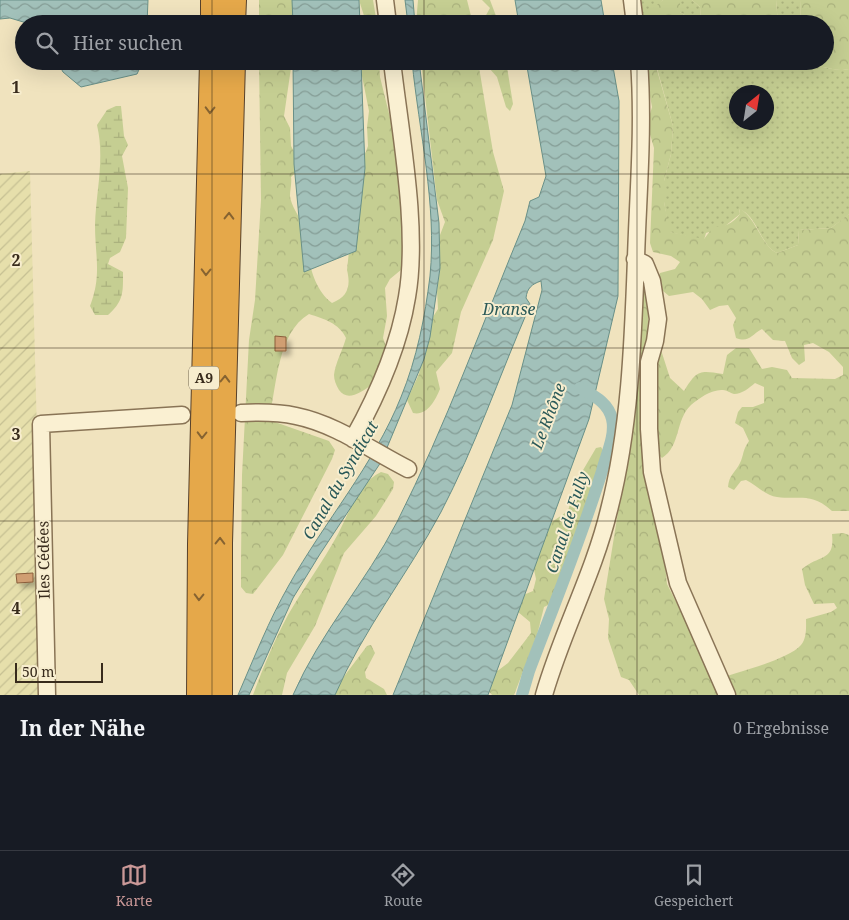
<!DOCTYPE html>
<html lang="de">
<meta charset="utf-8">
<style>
body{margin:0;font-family:"Noto Serif",serif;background:#242831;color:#f1f3f6}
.compass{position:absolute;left:729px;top:85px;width:45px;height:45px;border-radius:50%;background:#171b24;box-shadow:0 5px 20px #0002;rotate:30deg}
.scale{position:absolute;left:15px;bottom:12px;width:88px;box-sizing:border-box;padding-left:5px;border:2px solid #382b1c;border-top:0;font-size:14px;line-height:18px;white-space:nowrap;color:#382b1c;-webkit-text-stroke:4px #f7edce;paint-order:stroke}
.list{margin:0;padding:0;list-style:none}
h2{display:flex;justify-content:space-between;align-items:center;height:65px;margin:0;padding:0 20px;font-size:21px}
h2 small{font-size:16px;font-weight:400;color:#9ea1a6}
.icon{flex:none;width:28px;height:28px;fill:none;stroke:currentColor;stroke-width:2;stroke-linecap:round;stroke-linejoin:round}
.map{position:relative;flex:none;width:849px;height:695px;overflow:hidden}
.search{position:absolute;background:#171b24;box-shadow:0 5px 20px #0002;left:15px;right:15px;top:15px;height:55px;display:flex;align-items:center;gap:12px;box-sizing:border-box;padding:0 18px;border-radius:28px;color:#9ea1a6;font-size:19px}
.sheet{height:155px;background:#171b24}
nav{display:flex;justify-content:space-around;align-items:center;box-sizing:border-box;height:70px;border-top:1px solid #363941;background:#171b24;font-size:14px;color:#9ea1a6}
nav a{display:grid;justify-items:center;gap:2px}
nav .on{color:#ca9897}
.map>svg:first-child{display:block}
.farmland{fill:url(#farmland-furrows)}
.grass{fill:url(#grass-dots);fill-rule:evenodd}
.forest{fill:url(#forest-crowns)}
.wetland{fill:url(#wetland-marsh)}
.water{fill:url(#water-waves);stroke:#699088}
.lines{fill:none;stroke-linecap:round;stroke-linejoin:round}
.canal{stroke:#a2c1ba;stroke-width:12}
.building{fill:#d09e72;stroke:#8a5e3b;filter:url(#shadow)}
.minor-casing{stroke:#897456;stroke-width:19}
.highway-casing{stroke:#57412b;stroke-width:26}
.minor{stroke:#faf0d2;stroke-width:16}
.highway{stroke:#e5a84a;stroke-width:24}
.oneway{stroke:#866331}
.grid{fill:none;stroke:#382b1c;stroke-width:1;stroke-opacity:0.55}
.labels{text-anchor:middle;stroke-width:4;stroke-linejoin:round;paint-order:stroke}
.shield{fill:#f7edce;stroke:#716551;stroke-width:1}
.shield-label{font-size:14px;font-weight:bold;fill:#382b1c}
.street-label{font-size:15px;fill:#382b1c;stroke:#f7edce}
.water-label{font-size:16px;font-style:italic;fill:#2a5958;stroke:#f7edce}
.grid-label{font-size:16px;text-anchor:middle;font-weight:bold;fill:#382b1c;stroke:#f7edce;stroke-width:4;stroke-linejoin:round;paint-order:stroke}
</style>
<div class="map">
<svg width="849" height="695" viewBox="0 0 849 695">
<defs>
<pattern id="farmland-furrows" width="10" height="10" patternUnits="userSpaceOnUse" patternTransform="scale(1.25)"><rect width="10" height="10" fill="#e6dfab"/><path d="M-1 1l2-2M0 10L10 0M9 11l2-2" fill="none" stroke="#c6c093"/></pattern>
<pattern id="grass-dots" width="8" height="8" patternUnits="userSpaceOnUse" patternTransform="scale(1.25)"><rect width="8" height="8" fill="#c5ce92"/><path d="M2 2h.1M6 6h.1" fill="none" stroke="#aab17d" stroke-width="1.8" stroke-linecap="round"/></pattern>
<pattern id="forest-crowns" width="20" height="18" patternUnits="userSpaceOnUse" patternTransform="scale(1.25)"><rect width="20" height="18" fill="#c5ce92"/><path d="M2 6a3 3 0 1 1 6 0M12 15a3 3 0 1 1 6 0" fill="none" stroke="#aab17d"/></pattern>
<pattern id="wetland-marsh" width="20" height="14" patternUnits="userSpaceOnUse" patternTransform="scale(1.25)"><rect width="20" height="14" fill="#c5ce92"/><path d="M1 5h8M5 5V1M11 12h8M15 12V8" fill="none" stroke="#aab17d"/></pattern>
<pattern id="water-waves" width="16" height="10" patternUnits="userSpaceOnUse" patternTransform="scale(1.25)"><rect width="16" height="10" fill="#a2c1ba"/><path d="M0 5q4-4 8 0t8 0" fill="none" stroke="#859d96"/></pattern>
<filter id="shadow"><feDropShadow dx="4.5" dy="4.5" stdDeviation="2.5" flood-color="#0004"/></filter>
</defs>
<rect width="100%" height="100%" fill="#f0e3be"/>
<path class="farmland" d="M30 171 44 695H0V174Z"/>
<path class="grass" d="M641 0H663L641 24Z
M680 0H692L700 7 701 19 692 20 680 12Z
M776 0H800L801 24H778Z
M655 61H805L807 68C824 63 832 73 849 69V214L847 216 831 228 799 230 798 245 777 253C761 247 758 216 739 209L740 214 724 227 706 233 704 240 669 232 664 202V181L671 154 673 126ZM736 92H766V122H736Z"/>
<path class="forest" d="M259 0H295V24H259Z
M359 0H373L377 24H363L365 19Z
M418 0H467L473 24H416Z
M482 0H490L499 24H485V17L490 8Z
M663 0H680V12L692 20 701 19 700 7 692 0H776L778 24H642L653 8Z
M800 0H849V69C830 73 826 63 807 68L805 61H825V24H801Z
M259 61H292L284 116 290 128 291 146 302 166 291 177C292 183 290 190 290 196 291 206 299 215 302 225 308 250 309 286 332 303 348 297 351 286 347 270L357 176 368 146 367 127 369 111 359 61H379L380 77 415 219 402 269 390 279 385 288 387 316 383 338 393 366C381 375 352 409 339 390 336 385 334 380 334 375 335 364 343 349 346 338 339 323 324 319 309 314 277 333 277 386 269 418L272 421 329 441 335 450 332 459 283 555 253 594 246 593 241 587V561L242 475 249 340 255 300 261 200Z
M421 61H478L493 152 504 191 493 240 461 312 452 353 436 372 440 389C435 401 427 416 413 413L407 400 419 374 431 320 438 309 437 291 440 268V235L445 222 437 200Z
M491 61H506L513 104 510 111 506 107 497 77 489 68Z
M655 63 673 126 671 154 664 181V202L670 232 704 239 713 227C725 227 732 224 740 214L739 208C756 217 762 247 777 253L798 245 799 230 831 228 849 214V511H832C811 492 801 500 777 497 766 496 756 485 746 480L741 481 734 490 728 487C729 475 735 473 740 463 744 455 742 451 749 441L743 428 735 423 738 412 742 407H753L764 403V387L755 383C749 388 742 394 734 394 730 393 727 390 723 390 712 389 699 398 691 405 675 420 681 446 662 458L657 453 652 357 661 350 670 378 684 391C697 370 699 370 723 374L727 355 736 348H749L762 369 772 367 787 370 792 378 835 379 843 375V367L829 352 813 343 804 345 805 361 799 365 792 358 785 341 773 340 762 329C751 335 749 343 736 338L733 325 736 318 728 305 719 306 710 310 702 299 693 292 669 296 656 285 660 273 675 269 680 262 671 256 653 252 650 243 654 148 647 124 652 107 647 80V67Z
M644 289 650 299 644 366 667 584 723 695H639L629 680 621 677 608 638 609 619 604 599 624 475Z
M601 447 604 452 605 460 561 582C559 595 556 602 544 607L537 635 514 695H492L487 689 492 675 508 663 531 633 530 622 512 607 516 598 533 591 536 579 531 556 540 530 568 511 576 482 596 448Z
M381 472 388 474 394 482 393 489 376 516 344 553 315 626 287 673 282 695H253C263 668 274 641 288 615 304 587 323 562 338 534 349 513 358 483 381 472Z
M843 533 849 535V695H732L724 677C742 671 789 659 801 645 807 638 806 627 806 619L831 612 837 608 834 603 814 604 805 585 802 569C820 554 835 562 832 534Z
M371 645 375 653 365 672 366 678 384 689 387 695H330L367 646Z"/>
<path class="wetland" d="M116 106H121L124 136 128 145 122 156 128 188 126 238 120 252 110 258 108 264 123 272C123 292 124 301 108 315H95L90 306C102 275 95 256 95 225 96 191 105 159 97 125L107 110Z"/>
<path class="water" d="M0 0H148L147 24H30L10 18 0 19Z
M292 0H359L360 24H293Z
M405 0H413L415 24H408Z
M515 0H601L605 24H519Z
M57 61H143L137 74 81 87 63 72Z
M293 61H361L365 168 356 251 304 272 294 164Z
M412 61H419L439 223 440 268 430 337 424 359 381 462 320 554 293 598 249 695H238C254 658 269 620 289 585 324 522 374 465 401 397 417 358 425 317 430 276 437 204 419 132 412 61Z
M526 61H612L619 101 618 296 589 419 488 695H393L512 405 542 290 541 281C532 284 527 288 526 298L530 304 528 310C499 377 475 447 441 512 408 574 363 630 335 695H293C320 633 366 582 397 522 446 425 483 322 525 221L530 201 539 197 546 176Z"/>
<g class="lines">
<path class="canal" d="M522 695 529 671C554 605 581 539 602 471 606 455 616 435 612 419 608 402 594 396 580 388"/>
</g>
<path class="building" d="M275 336 286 337V351H275Z
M33 573V582L17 583 16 574Z"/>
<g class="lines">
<g class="minor-casing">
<path id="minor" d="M385 0 388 24
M632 0 635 24
M635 259 645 264 652 281 658 319 655 341 649 362V429L652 472 678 583 727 695
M241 413C260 412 278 412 296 416 336 424 372 451 408 469
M353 439C377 396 399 347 407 297 419 229 400 132 392 61
M47 695 41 424 182 415
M544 695C562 632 594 573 609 510 630 429 633 341 636 258 638 193 644 127 639 61"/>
</g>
<g class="highway-casing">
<path id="highway" d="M213 24V0
M233 24 234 0
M199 695 200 544 212 61
M220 695V543L233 61"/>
</g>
<use href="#minor" class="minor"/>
<use href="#highway" class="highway"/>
</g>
<defs><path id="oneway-chevron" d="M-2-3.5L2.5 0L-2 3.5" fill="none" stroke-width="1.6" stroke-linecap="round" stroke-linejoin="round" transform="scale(1.25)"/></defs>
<g class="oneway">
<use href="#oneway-chevron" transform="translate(210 110) rotate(91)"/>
<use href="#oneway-chevron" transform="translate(229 216) rotate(-89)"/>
<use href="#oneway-chevron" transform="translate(206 272) rotate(91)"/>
<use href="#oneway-chevron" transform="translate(225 379) rotate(-89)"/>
<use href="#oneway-chevron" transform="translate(202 435) rotate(91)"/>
<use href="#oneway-chevron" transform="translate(220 541) rotate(-89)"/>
<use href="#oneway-chevron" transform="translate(199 597) rotate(91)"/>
</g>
<path class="grid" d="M212 0V24M424 0V24M637 0V24M212 61V695M424 61V695M637 61V695M0 174H849M0 348H849M0 521H849"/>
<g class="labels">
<rect class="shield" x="189" y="366.5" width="30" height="23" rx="4"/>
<g class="shield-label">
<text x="204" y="383">A9</text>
</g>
<g class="street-label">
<text transform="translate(44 560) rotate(-91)" y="5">Iles Cédées</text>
</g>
<g class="water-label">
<text x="509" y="315">Dranse</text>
<text transform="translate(548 416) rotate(-69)" y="6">Le Rhône</text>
<text transform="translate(340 480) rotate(-60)" y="6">Canal du Syndicat</text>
<text transform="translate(567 522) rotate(-72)" y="6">Canal de Fully</text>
</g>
</g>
<g class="grid-label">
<text x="16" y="93">1</text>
<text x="16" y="266">2</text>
<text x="16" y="440">3</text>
<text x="16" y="614">4</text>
</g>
</svg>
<svg class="compass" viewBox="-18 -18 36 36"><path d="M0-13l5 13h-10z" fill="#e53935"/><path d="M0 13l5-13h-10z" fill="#9ea1a6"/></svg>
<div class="scale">50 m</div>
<div class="search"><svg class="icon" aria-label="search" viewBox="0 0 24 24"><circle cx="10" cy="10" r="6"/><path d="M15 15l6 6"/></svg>Hier suchen</div>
</div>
<section class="sheet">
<h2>In der Nähe<small>0 Ergebnisse</small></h2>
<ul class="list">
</ul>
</section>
<nav>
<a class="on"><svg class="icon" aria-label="map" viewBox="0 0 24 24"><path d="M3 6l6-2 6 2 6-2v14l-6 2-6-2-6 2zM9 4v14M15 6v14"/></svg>Karte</a>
<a><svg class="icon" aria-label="directions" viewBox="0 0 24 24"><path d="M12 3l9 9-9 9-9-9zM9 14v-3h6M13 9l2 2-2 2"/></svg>Route</a>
<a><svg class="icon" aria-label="saved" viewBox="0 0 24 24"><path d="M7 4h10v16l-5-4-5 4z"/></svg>Gespeichert</a>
</nav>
